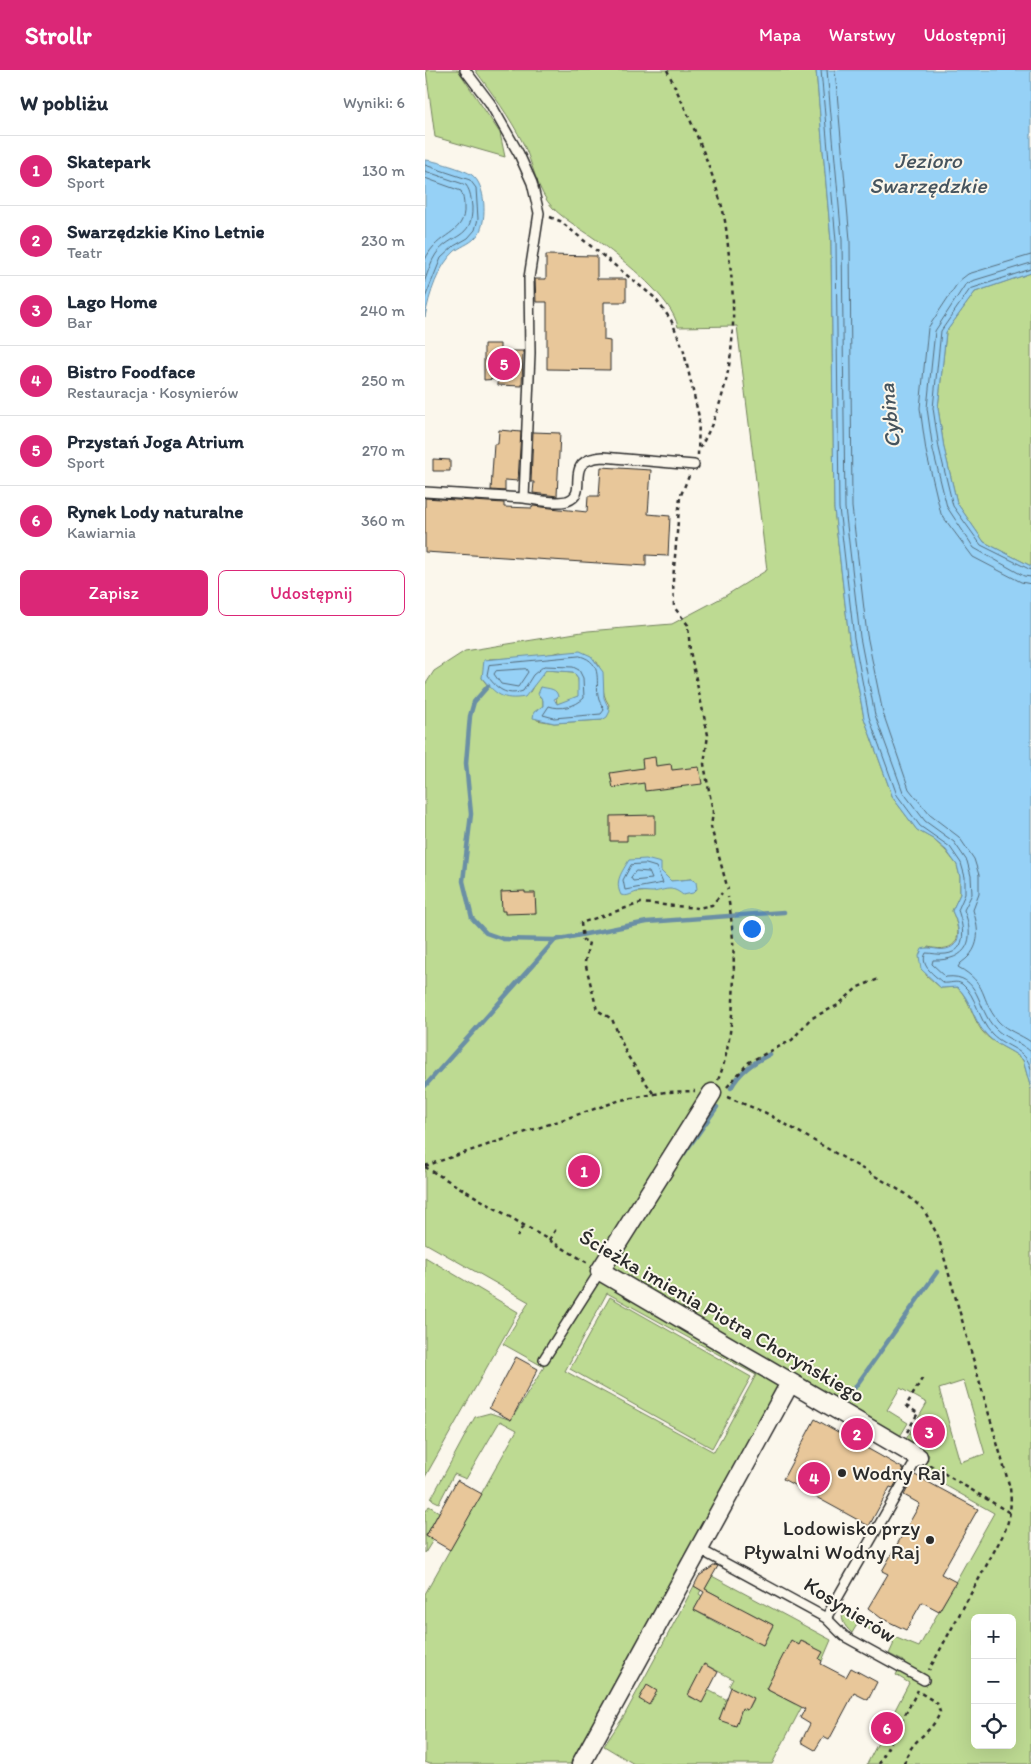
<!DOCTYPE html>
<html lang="pl">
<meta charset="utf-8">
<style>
body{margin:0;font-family:Itim,sans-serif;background:#f6f6f7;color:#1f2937}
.controls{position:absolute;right:15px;bottom:15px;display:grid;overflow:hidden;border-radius:8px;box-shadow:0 5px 20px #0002}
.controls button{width:45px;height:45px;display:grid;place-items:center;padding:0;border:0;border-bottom:1px solid #e0e1e3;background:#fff;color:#1f2937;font:25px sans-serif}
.you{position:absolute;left:326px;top:858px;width:18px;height:18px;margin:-12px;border:4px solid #fff;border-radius:50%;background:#1a73e8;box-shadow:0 0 0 8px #1a73e833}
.badge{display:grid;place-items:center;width:32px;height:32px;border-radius:50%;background:#db2777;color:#fff;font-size:16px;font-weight:700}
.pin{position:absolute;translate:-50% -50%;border:2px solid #fff;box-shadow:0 1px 5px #0006}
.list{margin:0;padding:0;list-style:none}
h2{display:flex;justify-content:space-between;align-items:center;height:65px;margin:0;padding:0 20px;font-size:21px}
h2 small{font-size:16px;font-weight:400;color:#747a83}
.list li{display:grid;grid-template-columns:32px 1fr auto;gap:15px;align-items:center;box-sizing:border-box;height:70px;padding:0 20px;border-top:1px solid #e0e1e3}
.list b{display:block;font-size:19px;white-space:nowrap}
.list p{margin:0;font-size:16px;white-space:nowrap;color:#747a83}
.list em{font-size:16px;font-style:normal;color:#747a83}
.actions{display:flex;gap:10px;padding:15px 20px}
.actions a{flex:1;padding:11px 0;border:1px solid #db2777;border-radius:8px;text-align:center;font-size:18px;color:#db2777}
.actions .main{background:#db2777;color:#fff}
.icon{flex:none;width:28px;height:28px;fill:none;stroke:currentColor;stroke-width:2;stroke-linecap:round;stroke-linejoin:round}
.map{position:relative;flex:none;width:606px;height:1694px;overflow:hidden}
header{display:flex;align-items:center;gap:30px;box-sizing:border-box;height:70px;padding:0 25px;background:#db2777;color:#fff}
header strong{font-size:24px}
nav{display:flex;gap:28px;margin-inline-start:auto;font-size:18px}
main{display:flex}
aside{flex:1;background:#fff}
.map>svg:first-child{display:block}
.green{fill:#bdda92;stroke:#74825e;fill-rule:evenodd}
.water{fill:#96d1f6;stroke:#6b8fa5}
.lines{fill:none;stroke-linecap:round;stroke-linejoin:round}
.shore{stroke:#566d7c;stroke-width:1}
.stream{stroke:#6b8fa5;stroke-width:4.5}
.building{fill:#e8c79a;stroke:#2b2b2b}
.service-casing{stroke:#2b2b2b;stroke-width:12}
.minor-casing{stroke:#2b2b2b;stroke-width:21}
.path{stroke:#2b2b2b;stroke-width:2.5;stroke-dasharray:4 4;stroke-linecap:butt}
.service{stroke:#fbf7ec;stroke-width:9}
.minor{stroke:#fbf7ec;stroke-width:18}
.poi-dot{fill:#2b2b2b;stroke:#fbf7ec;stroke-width:2}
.labels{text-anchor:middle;stroke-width:4;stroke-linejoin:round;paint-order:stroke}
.street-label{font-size:21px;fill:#2b2b2b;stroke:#fbf7ec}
.poi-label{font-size:21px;fill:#2b2b2b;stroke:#fbf7ec;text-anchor:start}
.water-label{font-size:22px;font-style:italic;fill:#46545e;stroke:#fbf7ec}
</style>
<header>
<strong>Strollr</strong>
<nav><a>Mapa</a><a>Warstwy</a><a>Udostępnij</a></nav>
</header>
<main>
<aside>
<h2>W pobliżu<small>Wyniki: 6</small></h2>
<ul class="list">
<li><span class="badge">1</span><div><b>Skatepark</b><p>Sport</p></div><em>130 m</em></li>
<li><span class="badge">2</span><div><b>Swarzędzkie Kino Letnie</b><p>Teatr</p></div><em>230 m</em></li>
<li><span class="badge">3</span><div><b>Lago Home</b><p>Bar</p></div><em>240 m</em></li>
<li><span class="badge">4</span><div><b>Bistro Foodface</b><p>Restauracja · Kosynierów</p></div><em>250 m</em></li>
<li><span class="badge">5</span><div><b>Przystań Joga Atrium</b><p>Sport</p></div><em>270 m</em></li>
<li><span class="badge">6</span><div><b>Rynek Lody naturalne</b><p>Kawiarnia</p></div><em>360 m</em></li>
</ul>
<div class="actions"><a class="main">Zapisz</a><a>Udostępnij</a></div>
</aside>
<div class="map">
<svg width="606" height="1694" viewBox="0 0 606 1694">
<rect width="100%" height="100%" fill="#fbf7ec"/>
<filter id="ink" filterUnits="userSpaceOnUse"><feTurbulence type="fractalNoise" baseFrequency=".02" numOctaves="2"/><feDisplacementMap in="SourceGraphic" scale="10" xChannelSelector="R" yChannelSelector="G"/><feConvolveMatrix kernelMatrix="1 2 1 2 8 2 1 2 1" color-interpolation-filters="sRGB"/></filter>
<g filter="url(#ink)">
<path class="green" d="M1 0H33L75 63 80 87 10 67Z
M50 0H391L406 171 409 439 424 568 439 648 468 728 492 760 508 769 521 781 532 795 535 807V824L527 841C539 867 533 884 503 877L501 905 516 918 532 917C545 929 547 947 557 961 568 975 585 978 598 990L606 1019V1694H442L484 1613 471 1605 478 1591 464 1584 469 1573 433 1553 427 1563C418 1555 415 1549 419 1537L469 1567 494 1577 569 1443 495 1401 504 1385 480 1371 502 1333 475 1318 462 1340 483 1353 474 1368 353 1314 352 1318 146 1694H5L0 1692V1524L92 1360 75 1351 41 1409 29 1404 14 1433 6 1429 50 1347 65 1343 86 1350 119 1297 78 1274 104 1232 0 1173V615L9 601 40 581 163 561 247 554 300 526 342 500 312 256 253 257C247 228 200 192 177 174 162 162 142 152 128 138 112 122 108 93 98 73 85 47 67 23 50 0ZM135 582 172 592C181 608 174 621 184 635L177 650 129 653 112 650V641L118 636V630L114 626 116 617 131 628 132 634 147 630 155 625 153 609 148 602 121 600 112 609 105 622 63 616 57 608 64 589 111 587ZM236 801 246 811 266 809 251 819C238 817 225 822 212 822ZM182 1223 331 1305 289 1382 140 1301ZM539 1311 560 1384 535 1392 514 1319ZM550 1548H587V1675H550Z
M606 203V496L559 472 532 433 519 378 513 338 521 262 550 222Z
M0 1187 93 1242 0 1407Z
M185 1227 326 1307 287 1378 145 1299Z
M4 1436 14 1442 1 1466 8 1470 0 1483V1443Z
M287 1506 406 1570 397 1591 394 1589 397 1582 377 1571 374 1575 366 1571 341 1619 370 1634 397 1598 347 1694H209L179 1676 199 1646 269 1516 276 1520 274 1524 277 1526 269 1540 303 1559 315 1538 280 1519ZM323 1542 348 1555 338 1575 312 1561ZM279 1594 308 1609 304 1616 328 1629 322 1640 283 1620 277 1632 263 1626Z"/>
<path class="water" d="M391 0H606V203L550 222 521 262 513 338 519 378 532 433 559 472 606 496V1019L598 990C587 979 570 976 560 963 548 950 546 929 532 917L516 918 496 899 494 886 497 879C505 876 513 881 521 879 540 875 533 853 527 841L535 824V807L532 795 521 780 508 769 492 760 468 728 439 648 424 568 409 439 406 171Z
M0 90C8 90 41 100 47 105 61 115 62 150 54 163 48 173 38 175 30 181 13 196 4 225 0 247Z
M155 581 166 586 178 602 179 628 185 641 182 647 177 650 129 653 108 648 109 642 118 636V630L113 624 116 617C124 619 132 618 133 627L129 629 132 634 153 626V609L148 602 121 600 100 627C77 631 71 624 57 608L59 590Z
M221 789 236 793V801L246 811 266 809 271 812 272 819 268 823 258 825C246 815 241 820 228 822 223 822 217 821 212 822 205 824 203 827 196 825 189 811 197 802 204 790Z"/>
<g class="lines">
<path class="shore" d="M396 0 411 171 414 438 429 568 444 647 472 725 495 756 525 777 536 793 540 807V824L533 840C538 855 544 881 521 884 514 885 507 883 501 883 494 896 510 905 518 913 525 914 531 910 537 914 552 926 553 950 567 964 581 978 601 978 606 999
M402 0 417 170 420 438 435 567 450 645 478 722 500 751 529 772 542 791 546 806 547 824 539 840C551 870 543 891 508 890L507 894 521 907C556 903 551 939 570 958 580 969 596 972 606 982
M410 0 425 170 427 437 442 565 458 643 484 719 505 745 534 767 549 789 554 805V824L548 840C553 856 556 872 544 886 540 891 535 892 533 897 564 914 554 928 573 951 582 961 595 964 606 972
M0 95 45 110 51 118 53 149 50 160 43 168 29 176 16 188 0 228
M0 101 41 115C46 122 46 129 47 137 48 170 26 163 11 184 6 191 3 202 0 210
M0 108 36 121C38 126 39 131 39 136 41 166 12 161 0 190
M606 185 543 204 534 211 503 258 495 338 501 381 516 444 548 487 596 512 606 514
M606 193 547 211 540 215 510 261 502 338 508 380 522 437 549 478 599 506 606 507
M606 199 545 219 516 261 508 338 514 378 528 436 556 475 606 500
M155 586C180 593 169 613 174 630 175 633 178 636 179 640L176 644 129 648 118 645 124 636C135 640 150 637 159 628L158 608 154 600 148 597 119 596 108 605 98 621C81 627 71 618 62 605L64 595Z
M101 599 103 602 93 617 76 614 69 604 71 601Z
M221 794 231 797 238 813 200 820 198 810 206 795Z
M211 801 224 802 227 809 208 811 206 808Z"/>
<path class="stream" d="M63 616 49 632 45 646 41 693 46 744 38 811 47 848 61 863 78 869 130 870
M0 1016 130 870 222 852 359 842
M306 1018C315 1001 328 993 345 984
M258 1085 292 1037
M421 1330 512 1202"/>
</g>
<path class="building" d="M121 185 172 186V209H201V232H179V270L185 271V300L122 299V232H111L110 209H121Z
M59 274H75V281H98L97 316 73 315V309L59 310Z
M74 360 96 362 93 411 80 410V421L66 420 69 374H73Z
M108 362 135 363 132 426 108 423 109 412H106Z
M8 389 25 390V401H8Z
M176 397 226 400 223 444 245 446 243 486 221 485V496L0 482V428L79 433V437L107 438 108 436 162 442 163 426H174Z
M230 687 231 696 246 694 247 700 274 697 277 714 220 721 219 713 188 718 185 703 218 698 217 689Z
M230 745V765H202V771H185V746Z
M100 821V823H110L111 843 80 844V841H77L76 822Z
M91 1287 113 1299 86 1350 64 1338Z
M505 1348 513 1354V1370L500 1368 493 1361 496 1352Z
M390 1349 479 1399 468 1418 465 1417 444 1456 358 1409Z
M490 1405 553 1439 516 1504 531 1512 514 1541 497 1532 481 1560 456 1548 443 1538 463 1504 457 1501 495 1434 479 1425Z
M32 1410 57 1424 25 1480 1 1466Z
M290 1495 293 1496 280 1519 348 1555 338 1575 269 1540 279 1522 269 1516 274 1506Z
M366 1570 374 1575 376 1571 398 1582 394 1589 397 1591 396 1594 421 1607 426 1598 452 1612 443 1630 429 1623 404 1670 398 1667 390 1680 376 1672 385 1654 375 1648 380 1639 341 1619Z
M279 1594 293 1602 277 1633 263 1625Z
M222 1615 232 1621 224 1635 214 1629Z
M306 1617 328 1628 322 1640 317 1638 311 1656 294 1650Z"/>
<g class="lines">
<g class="service-casing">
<path id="service" d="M40 0 65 33 94 84 107 113 114 143 104 208 105 283 99 428C112 430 129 434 142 431 167 423 134 390 178 387L269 395
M0 422 99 428
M119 1289 175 1201
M274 1479 401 1548 419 1566 499 1610
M401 1548 493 1387"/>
</g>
<g class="minor-casing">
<path id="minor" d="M287 1023 175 1201 493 1387
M156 1694 365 1313"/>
</g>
<path class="path" d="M242 0C262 42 282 85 295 130 301 148 302 168 304 186 313 253 309 318 275 378
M125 147 135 151 230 228 246 250 258 278 274 347 273 385
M264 406 255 427 248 510 249 537 263 555 265 581 283 665 279 694 288 742 286 757 303 820
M293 1010C312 967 312 874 303 827
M302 1017 324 992 367 970 385 949 413 935 433 917 454 909
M228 1023 202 985 187 949 172 940 160 892 164 872 158 870 156 853 216 833 273 838 287 835 297 823
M302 1027 341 1043 481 1124 499 1140 513 1166 585 1418C587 1435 585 1450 578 1465L504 1600
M0 1096 196 1030 241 1022 270 1021
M0 1097 163 1193
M92 1167 98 1156
M124 1170 131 1159
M482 1362 493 1343 481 1336 498 1307
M505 1395 585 1443
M454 1694 493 1620
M479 1694C486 1667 507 1665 515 1642L512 1633 494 1622"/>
<use href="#service" class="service"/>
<use href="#minor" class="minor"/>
</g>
</g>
<g class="poi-dot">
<circle cx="417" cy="1403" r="5"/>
<circle cx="505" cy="1470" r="5"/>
</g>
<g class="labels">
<g class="street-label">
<text transform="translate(297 1246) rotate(30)" y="7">Ścieżka imienia Piotra Choryńskiego</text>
<text transform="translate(425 1540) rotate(32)" y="7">Kosynierów</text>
</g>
<g class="poi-label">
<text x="427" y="1410">Wodny Raj</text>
<text x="495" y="1465" text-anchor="end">Lodowisko przy<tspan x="495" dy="24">Pływalni Wodny Raj</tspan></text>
</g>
<g class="water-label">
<text x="503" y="98">Jezioro<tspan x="503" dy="25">Swarzędzkie</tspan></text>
<text transform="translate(464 346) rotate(-96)" y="8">Cybina</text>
</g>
</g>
</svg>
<div class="controls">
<button>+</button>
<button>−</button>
<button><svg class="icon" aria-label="locate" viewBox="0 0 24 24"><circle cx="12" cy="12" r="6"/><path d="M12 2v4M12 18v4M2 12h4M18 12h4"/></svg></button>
</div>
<div class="you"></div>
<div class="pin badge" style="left:159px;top:1101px">1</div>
<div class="pin badge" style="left:432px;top:1364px">2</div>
<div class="pin badge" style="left:504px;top:1362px">3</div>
<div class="pin badge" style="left:389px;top:1408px">4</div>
<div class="pin badge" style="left:79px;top:294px">5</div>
<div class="pin badge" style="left:462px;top:1658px">6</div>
</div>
</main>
